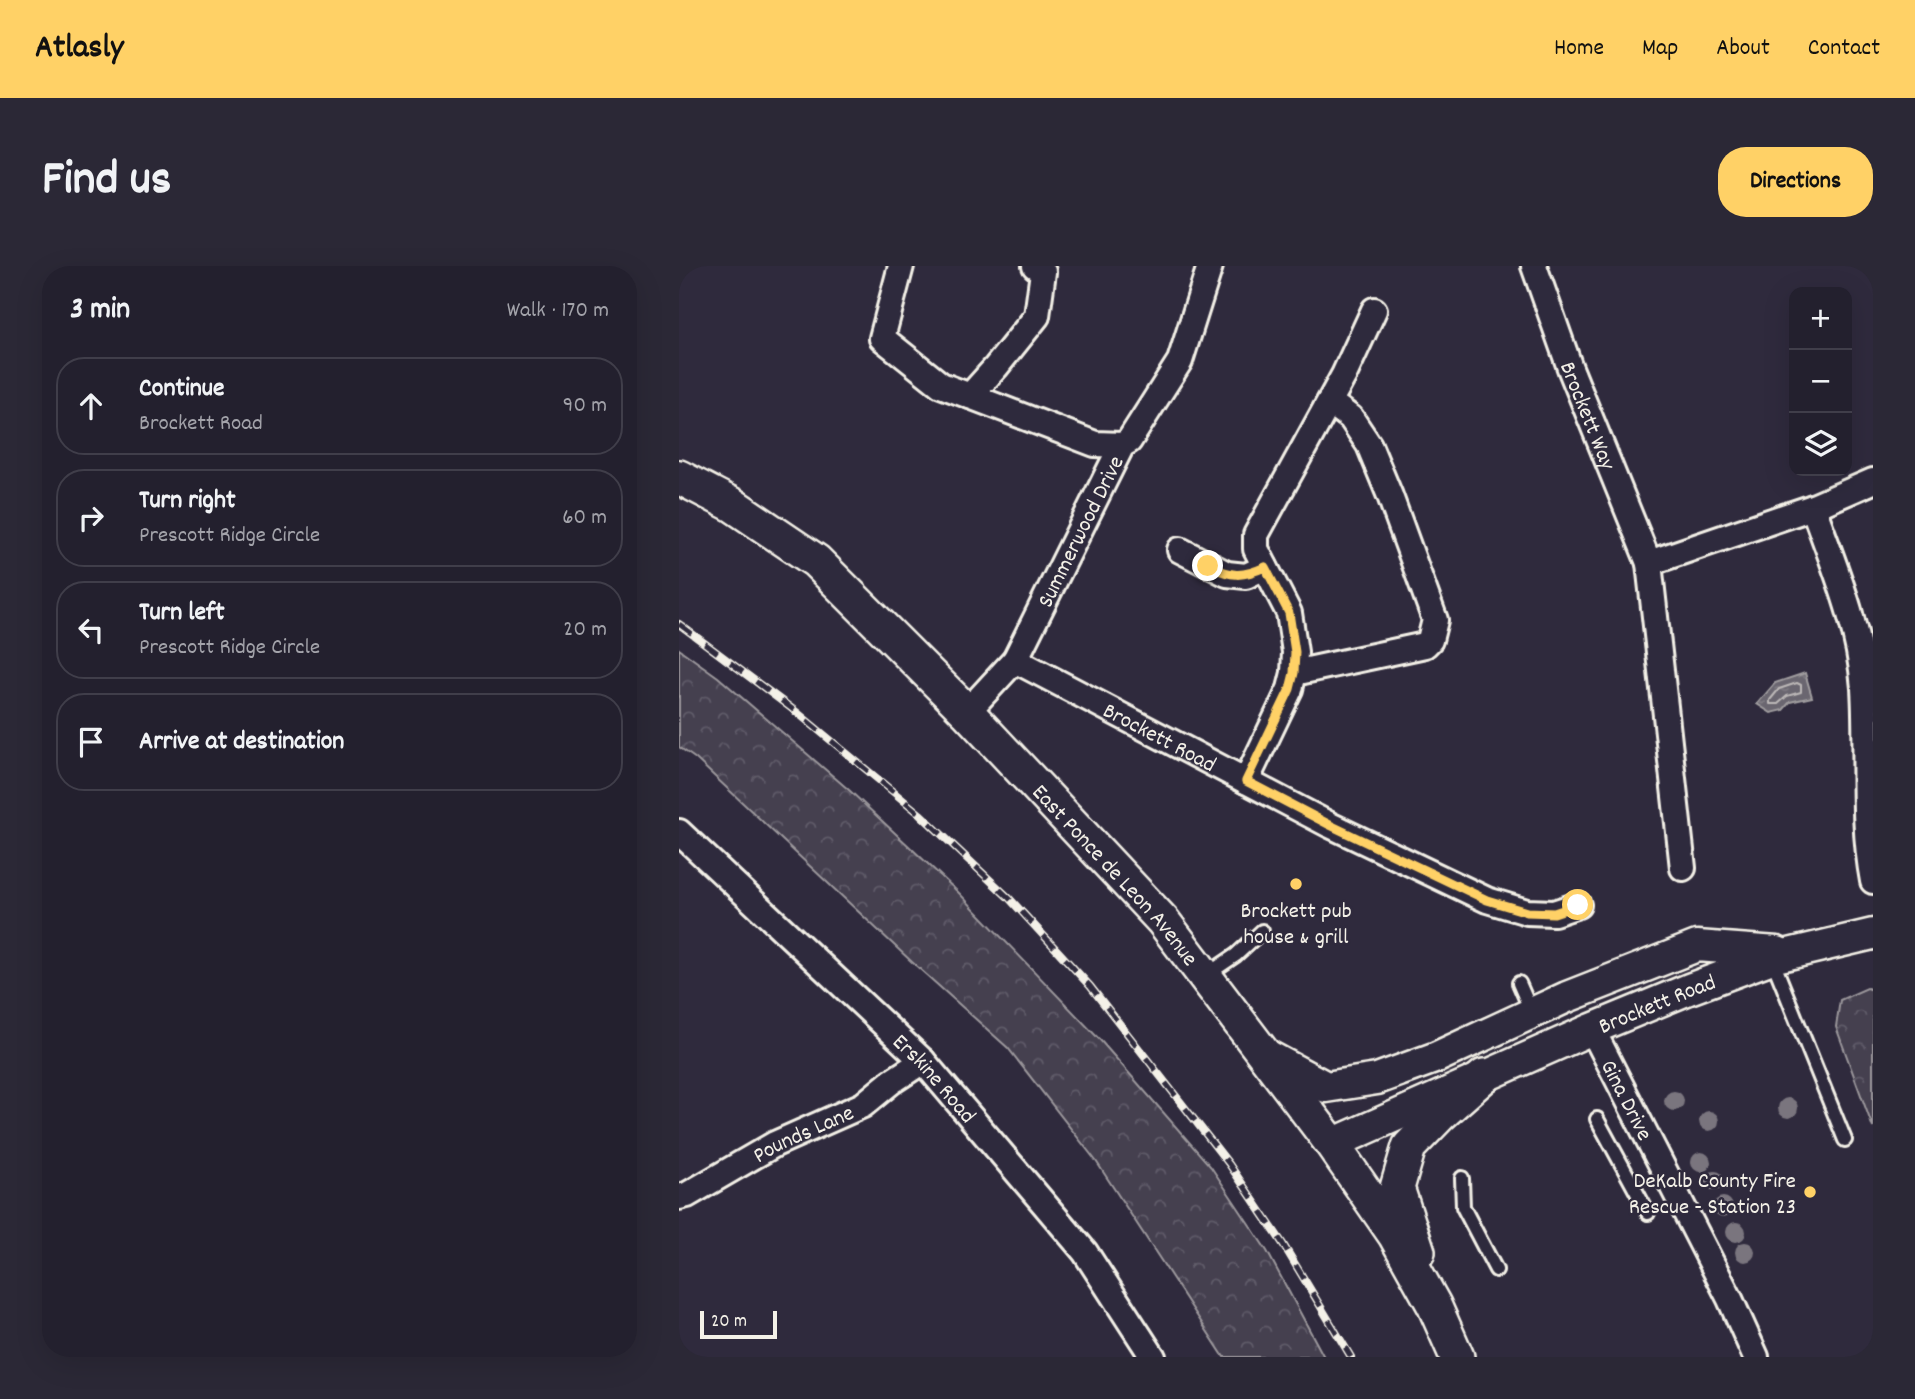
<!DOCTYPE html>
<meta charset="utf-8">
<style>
body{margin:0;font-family:Dekko,sans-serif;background:#2b2836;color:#f1f3f6}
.controls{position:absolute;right:21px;top:21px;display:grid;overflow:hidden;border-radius:14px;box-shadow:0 7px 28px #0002}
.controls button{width:63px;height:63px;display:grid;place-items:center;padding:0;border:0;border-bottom:2px solid #403e4a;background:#23202e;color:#f1f3f6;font:35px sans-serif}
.scale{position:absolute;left:21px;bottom:18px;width:77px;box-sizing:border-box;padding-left:7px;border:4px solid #f4f1e8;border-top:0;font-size:19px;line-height:24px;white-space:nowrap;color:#f4f1e8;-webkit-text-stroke:5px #2f2a3d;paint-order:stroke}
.stop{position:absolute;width:21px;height:21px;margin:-16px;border:5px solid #ffd166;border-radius:50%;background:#fff}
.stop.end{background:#ffd166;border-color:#fff;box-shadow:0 2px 7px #0008}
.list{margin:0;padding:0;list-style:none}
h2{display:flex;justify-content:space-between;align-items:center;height:91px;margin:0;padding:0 28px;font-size:30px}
h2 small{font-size:23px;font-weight:400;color:#a3a3aa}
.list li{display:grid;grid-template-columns:46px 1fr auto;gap:21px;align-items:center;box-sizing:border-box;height:98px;margin:0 14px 14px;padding:0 14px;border:2px solid #403e4a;border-radius:28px}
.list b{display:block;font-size:26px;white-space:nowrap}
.list p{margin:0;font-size:23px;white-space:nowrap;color:#a3a3aa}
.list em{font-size:23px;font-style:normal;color:#a3a3aa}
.icon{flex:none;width:38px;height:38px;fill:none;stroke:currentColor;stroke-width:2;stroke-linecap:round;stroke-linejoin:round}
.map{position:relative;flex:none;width:1194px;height:1091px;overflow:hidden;border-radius:28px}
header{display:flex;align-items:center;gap:42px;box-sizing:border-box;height:98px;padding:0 35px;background:#ffd166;color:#111}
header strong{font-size:33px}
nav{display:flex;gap:38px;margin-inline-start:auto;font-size:24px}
.intro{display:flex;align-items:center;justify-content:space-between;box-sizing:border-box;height:168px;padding:0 42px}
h1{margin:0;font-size:49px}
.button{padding:18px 32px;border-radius:28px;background:#ffd166;color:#111;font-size:24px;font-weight:700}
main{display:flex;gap:42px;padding:0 42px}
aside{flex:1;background:#23202e;border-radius:28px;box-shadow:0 7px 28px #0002}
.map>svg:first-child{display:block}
.forest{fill:url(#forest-crowns);stroke:#9c989c;stroke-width:2}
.water{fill:url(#water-ripples);stroke:#a19ea0;stroke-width:2}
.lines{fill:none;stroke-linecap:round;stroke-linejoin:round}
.shore{stroke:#bdb9b8;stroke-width:2}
.service-casing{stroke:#f4f1e8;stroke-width:18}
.minor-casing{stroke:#f4f1e8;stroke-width:30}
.tertiary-casing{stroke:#f4f1e8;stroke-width:35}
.secondary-casing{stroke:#f4f1e8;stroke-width:38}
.service{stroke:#2f2a3d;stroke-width:12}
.minor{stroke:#2f2a3d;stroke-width:24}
.tertiary{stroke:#2f2a3d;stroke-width:30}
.secondary{stroke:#2f2a3d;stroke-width:33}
.rail-casing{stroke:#f4f1e8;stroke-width:8}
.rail{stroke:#2f2a3d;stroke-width:5;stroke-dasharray:16;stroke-linecap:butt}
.tree{fill:#7a757e}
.route{stroke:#ffd166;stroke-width:9}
.poi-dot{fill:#ffd166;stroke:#2f2a3d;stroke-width:2.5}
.labels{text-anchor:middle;stroke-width:5;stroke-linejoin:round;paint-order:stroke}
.street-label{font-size:23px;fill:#f4f1e8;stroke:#2f2a3d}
.poi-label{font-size:23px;fill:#f4f1e8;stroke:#2f2a3d}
</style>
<header>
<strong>Atlasly</strong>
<nav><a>Home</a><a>Map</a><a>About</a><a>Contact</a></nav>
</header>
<div class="intro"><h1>Find us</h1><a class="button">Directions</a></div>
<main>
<aside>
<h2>3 min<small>Walk · 170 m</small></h2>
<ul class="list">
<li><svg class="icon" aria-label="ahead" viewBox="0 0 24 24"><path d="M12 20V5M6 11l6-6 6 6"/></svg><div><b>Continue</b><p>Brockett Road</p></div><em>90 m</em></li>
<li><svg class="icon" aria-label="right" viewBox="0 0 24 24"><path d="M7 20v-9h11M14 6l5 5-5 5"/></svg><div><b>Turn right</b><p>Prescott Ridge Circle</p></div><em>60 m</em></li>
<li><svg class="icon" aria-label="left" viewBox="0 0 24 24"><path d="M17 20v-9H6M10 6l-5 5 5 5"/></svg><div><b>Turn left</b><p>Prescott Ridge Circle</p></div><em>20 m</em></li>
<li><svg class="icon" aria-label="arrive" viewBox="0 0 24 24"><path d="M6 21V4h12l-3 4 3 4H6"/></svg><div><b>Arrive at destination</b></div></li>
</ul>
</aside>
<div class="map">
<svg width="1194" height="1091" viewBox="0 0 1194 1091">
<defs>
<pattern id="forest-crowns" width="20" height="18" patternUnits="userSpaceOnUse" patternTransform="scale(1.75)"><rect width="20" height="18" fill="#454050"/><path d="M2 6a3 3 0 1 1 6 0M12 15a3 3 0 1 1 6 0" fill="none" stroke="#605c69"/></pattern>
<pattern id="water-ripples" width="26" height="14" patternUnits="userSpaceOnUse" patternTransform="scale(1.75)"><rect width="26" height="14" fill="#6a6670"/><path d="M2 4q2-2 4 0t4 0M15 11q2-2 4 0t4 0" fill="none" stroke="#807c84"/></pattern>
</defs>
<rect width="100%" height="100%" fill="#2f2a3d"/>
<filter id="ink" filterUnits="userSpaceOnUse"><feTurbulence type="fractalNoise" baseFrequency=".0143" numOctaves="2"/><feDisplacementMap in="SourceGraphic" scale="14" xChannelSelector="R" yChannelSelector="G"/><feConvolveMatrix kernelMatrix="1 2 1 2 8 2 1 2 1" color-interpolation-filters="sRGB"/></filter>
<g filter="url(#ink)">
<path class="forest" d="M0 383 39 411 170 524 279 626 421 774 532 901 588 985 645 1091H545L417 895 329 782 233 696 17 493 0 481Z
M1188 722 1194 724V862L1157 761 1161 734Z"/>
<path class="water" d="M1126 407 1133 431 1111 436 1104 444 1092 447 1078 438 1096 417Z"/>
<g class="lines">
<path class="shore" d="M1118 417 1122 419V426L1108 430 1099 438H1091V434L1100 423Z"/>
<g class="service-casing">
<path id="service" d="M1093 693 1166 874
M526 710 557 689 583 665
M840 717 853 747
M918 853 969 947
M783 912 784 941 817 1004"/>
</g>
<g class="minor-casing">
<g id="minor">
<path d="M222 0 203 72 262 119 291 130 317 101 358 50 364 6 356 0"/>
<path id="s1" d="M855 0 891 102 970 297 1134 241"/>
<path d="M291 130 416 178 443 179"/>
<path d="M1194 215 1134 241C1155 300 1180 358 1185 422 1189 486 1182 552 1194 615"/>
<path d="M501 284 548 308 567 310 586 301"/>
<path d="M970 297 1004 602"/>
<path id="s2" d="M336 394 651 559 808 634 848 646 875 647 899 639"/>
<path d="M615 407 746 379 751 374 756 354 711 230 690 179 672 152 651 136"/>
<path id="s3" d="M288 446 336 394 443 179 450 175 501 95 531 0"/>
<path d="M567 515 611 423 615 407 616 386 610 347 577 283V269L665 109 695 44"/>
<path id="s4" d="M0 566 244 795 406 986 474 1091"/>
<path id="s5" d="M913 763 1051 1033 1077 1091"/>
<path id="s6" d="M0 931 8 929 96 878 184 839 212 816 244 795"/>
</g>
</g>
<g class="tertiary-casing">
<g id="tertiary">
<path d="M584 787 647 821 698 813 758 791 888 731 1018 680 1098 686"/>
<path id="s7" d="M653 878 913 763 1010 723 1093 692 1194 668"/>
</g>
</g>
<g class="secondary-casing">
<g id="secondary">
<path id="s8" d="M0 211 54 239 137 295 288 446 484 655 653 878 716 969 755 1039 778 1091"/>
<path d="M739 986 718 922 730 881 761 849 805 810"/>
</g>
</g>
<use href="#service" class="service"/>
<use href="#minor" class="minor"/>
<use href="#tertiary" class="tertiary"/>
<use href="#secondary" class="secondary"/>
<g class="rail-casing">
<path id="rail" d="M0 358 120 448 241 548 330 632 411 720 550 898 604 978 672 1091"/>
</g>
<use href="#rail" class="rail"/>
</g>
<g class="tree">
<circle cx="995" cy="835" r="10"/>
<circle cx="1109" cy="842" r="10"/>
<circle cx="1030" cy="855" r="10"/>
<circle cx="1022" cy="896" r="10"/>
<circle cx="1036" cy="915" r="10"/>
<circle cx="1044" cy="941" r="10"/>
<circle cx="1057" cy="966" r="10"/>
<circle cx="1066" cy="986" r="10"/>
</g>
</g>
<g class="lines" filter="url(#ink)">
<path class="route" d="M529 300C553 310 562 312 586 301L610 347 616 386 615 407 611 423 567 515 651 559 808 634 848 646 875 647 899 639"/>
</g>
<g class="poi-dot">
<circle cx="617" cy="618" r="7"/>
<circle cx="1131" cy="926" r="7"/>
</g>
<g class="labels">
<g class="street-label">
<text dy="8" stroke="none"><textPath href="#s1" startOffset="159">Brockett Way</textPath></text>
<text dy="8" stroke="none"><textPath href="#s3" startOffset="215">Summerwood Drive</textPath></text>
<text dy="8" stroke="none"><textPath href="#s2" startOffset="164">Brockett Road</textPath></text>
<text dy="8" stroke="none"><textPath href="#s8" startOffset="595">East Ponce de Leon Avenue</textPath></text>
<text dy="8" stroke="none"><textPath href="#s7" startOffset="354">Brockett Road</textPath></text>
<text dy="8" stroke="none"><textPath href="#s4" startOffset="355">Erskine Road</textPath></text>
<text dy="8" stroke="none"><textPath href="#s5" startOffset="79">Gina Drive</textPath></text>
<text dy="8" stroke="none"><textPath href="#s6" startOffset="140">Pounds Lane</textPath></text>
</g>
<g class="poi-label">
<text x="617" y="651">Brockett pub<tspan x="617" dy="26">house &amp; grill</tspan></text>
<text x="1117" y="921" text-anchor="end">DeKalb County Fire<tspan x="1117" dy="26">Rescue - Station 23</tspan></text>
</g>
</g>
</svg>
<div class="controls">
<button>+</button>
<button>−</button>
<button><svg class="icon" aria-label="layers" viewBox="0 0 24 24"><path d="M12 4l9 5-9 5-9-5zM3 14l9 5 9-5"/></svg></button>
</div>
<div class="scale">20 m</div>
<div class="stop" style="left:899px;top:639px"></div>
<div class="stop end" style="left:529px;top:300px"></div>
</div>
</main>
